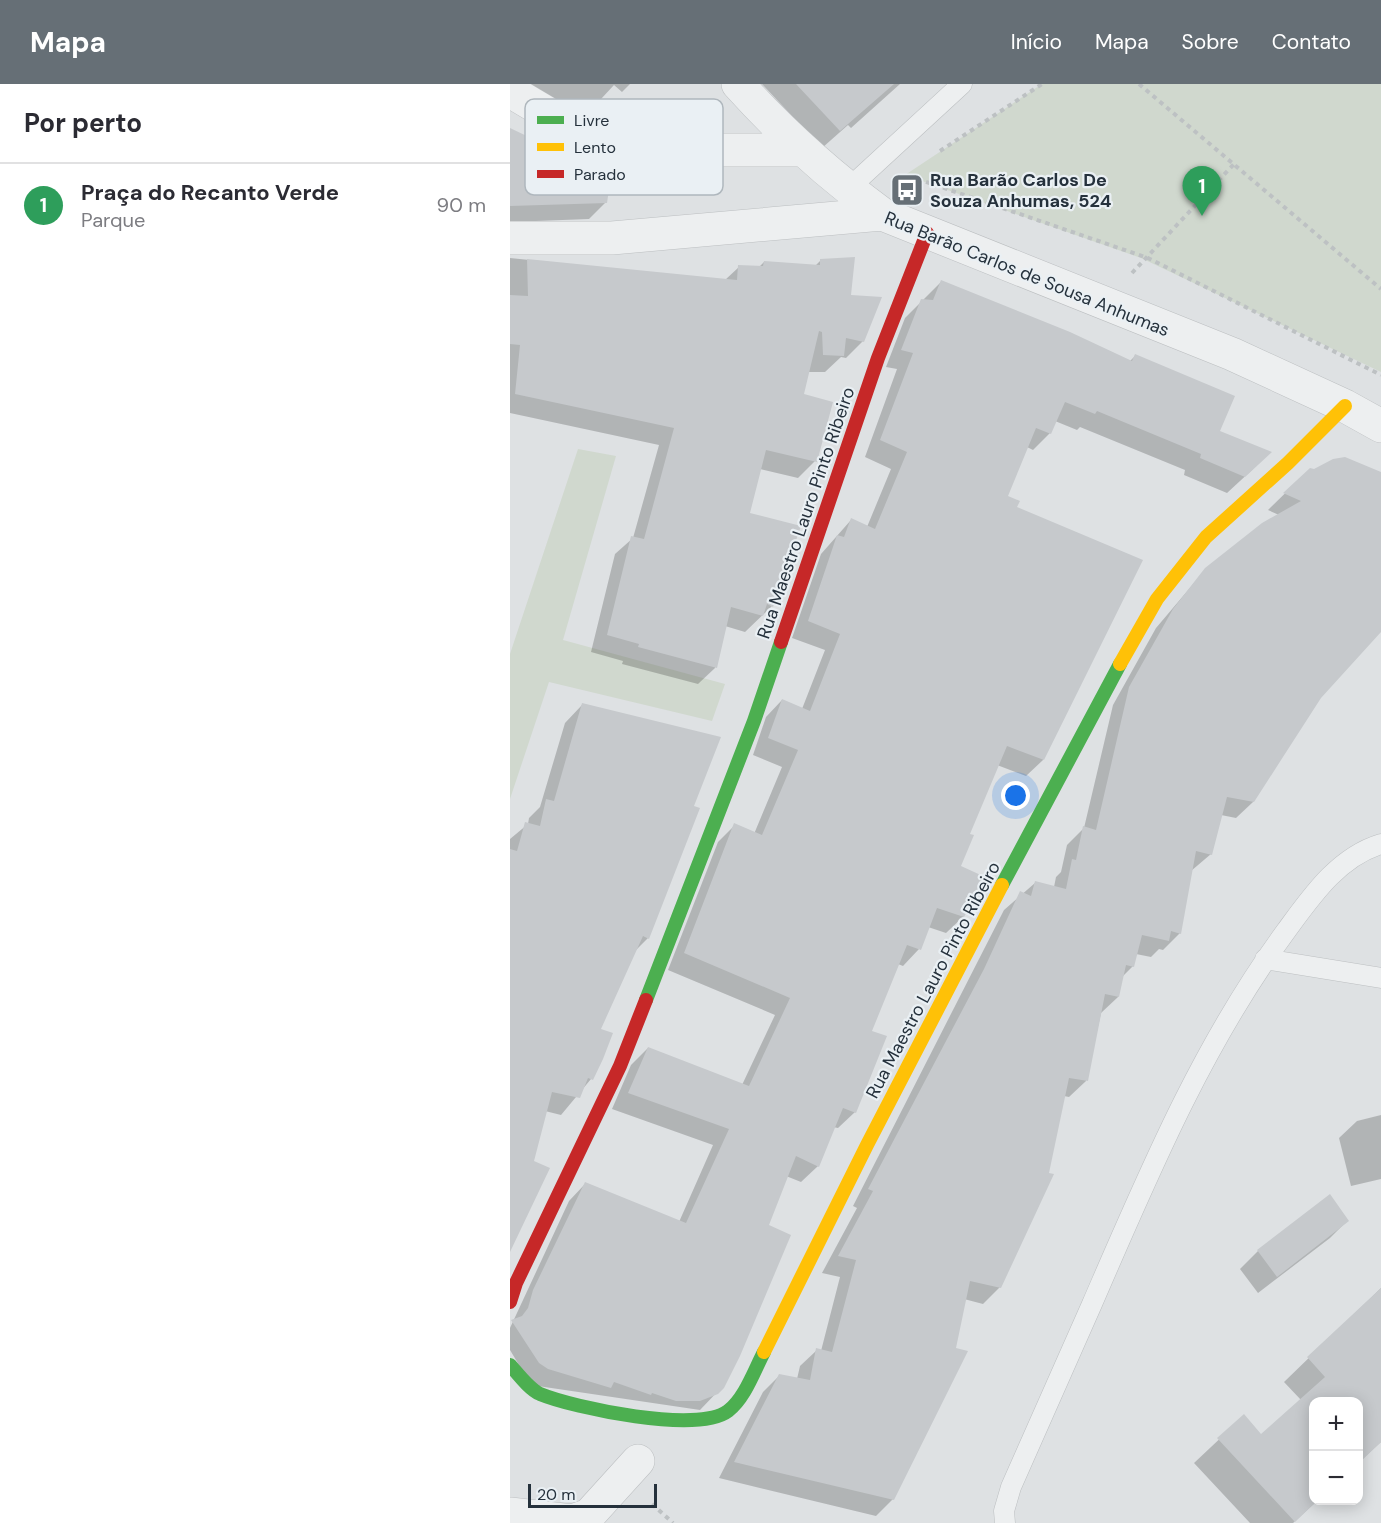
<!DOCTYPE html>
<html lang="pt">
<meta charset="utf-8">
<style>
body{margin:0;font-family:"DM Sans",sans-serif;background:#f2f2f3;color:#2b2b33}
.controls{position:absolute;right:18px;bottom:18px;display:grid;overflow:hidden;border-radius:12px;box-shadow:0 3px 15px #0003}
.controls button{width:54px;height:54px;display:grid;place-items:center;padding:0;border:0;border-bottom:2px solid #e1e1e2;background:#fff;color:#2b2b33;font:30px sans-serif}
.scale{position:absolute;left:18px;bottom:15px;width:129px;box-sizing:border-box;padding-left:6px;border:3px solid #25313c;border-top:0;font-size:16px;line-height:21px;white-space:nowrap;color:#25313c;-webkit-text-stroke:4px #eaf0f4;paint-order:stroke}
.you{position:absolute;left:506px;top:712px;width:21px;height:21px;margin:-15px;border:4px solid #fff;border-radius:50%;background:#1a73e8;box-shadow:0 0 0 9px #1a73e833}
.badge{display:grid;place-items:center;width:39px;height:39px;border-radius:50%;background:#666f76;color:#fff;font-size:20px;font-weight:700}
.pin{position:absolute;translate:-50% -50px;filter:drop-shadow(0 2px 3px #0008)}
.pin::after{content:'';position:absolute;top:32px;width:21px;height:18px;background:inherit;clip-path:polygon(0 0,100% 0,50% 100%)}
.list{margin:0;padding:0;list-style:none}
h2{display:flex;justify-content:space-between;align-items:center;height:78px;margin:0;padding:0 24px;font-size:26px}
h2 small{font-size:20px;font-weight:400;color:#7c7c81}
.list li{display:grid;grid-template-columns:39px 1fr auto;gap:18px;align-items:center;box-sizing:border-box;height:84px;padding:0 24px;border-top:2px solid #e1e1e2}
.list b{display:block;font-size:22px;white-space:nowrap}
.list p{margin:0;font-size:20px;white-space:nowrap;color:#7c7c81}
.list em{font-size:20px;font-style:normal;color:#7c7c81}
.map{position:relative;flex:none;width:871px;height:1439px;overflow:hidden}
header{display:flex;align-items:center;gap:36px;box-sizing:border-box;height:84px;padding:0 30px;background:#666f76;color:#fff}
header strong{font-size:28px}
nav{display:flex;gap:33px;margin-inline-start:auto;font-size:21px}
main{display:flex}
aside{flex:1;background:#fff}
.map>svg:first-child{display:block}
.green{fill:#d0d8ce}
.shadow{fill:#0003}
.building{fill:#c6c9cc}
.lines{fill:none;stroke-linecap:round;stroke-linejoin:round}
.lane-casing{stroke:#bcbfc1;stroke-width:21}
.street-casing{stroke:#bcbfc1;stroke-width:34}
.path{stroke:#bdc1c3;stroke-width:4;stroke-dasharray:4.5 4.5;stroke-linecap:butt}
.lane{stroke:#edeff0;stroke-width:20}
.street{stroke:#edeff0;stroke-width:33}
.fast{stroke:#4caf50;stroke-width:14}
.slow{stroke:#ffc107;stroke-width:14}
.jam{stroke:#c62828;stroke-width:14}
.labels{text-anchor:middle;stroke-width:4.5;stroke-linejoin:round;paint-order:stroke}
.poi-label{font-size:18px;font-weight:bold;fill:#25313c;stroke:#eaf0f4;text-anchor:start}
.street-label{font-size:18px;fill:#25313c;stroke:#eaf0f4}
.key{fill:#eaf0f4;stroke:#afb7bd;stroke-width:1.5}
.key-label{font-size:16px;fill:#25313c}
</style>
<header>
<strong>Mapa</strong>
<nav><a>Início</a><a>Mapa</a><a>Sobre</a><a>Contato</a></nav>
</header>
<main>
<aside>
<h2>Por perto<small></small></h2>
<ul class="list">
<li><span class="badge" style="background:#2e9e5b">1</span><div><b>Praça do Recanto Verde</b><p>Parque</p></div><em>90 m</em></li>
</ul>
</aside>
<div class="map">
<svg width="871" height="1439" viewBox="0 0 871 1439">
<rect width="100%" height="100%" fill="#dee1e3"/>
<path class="green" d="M532 0H871V288L631 174 395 91Z
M68 365 106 372 53 556 215 600 202 637 39 598 0 715V570Z"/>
<path class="shadow" d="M20 0H120L112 8 104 1 66 42Z
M252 0H390L341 44 338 41 312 64Z
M0 46 39 71 96 118 79 135 0 138Z
M0 174 215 196 229 183H249L254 178 305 182 311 176 339 212 353 257 336 274 331 273 315 288H298L292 312 305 377 288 394 250 385 238 430 262 522 235 548 215 542 205 584 188 600 112 580 113 577 81 568 105 470 123 454 149 361 0 329Z
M431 198 619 278 625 272 708 348 743 385 717 409 674 391 675 386 570 343 567 346 545 337 540 349 523 366 517 363 496 413 505 424 533 676 516 692 487 681 458 751 449 783 453 833 436 849 418 843 409 865 393 882 388 880 360 947 345 1028 328 1044 323 1043 308 1082 291 1098 276 1092 257 1142 212 1303 190 1326 21 1301 0 1266V1244L59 1117 75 1100 169 1138 203 1061 102 1025 121 981 138 964 232 1001 265 931 158 886 208 758 225 741 244 750 272 683 243 671 256 633 272 616 292 625 315 566 282 554 311 470 341 436 357 443 381 385 355 373 387 285 376 283 395 234Z
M800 385 871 390V546L810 613 743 718 726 734 711 731 701 770 681 787 670 849 653 866 649 865 641 873 626 870 623 882 612 893 608 913 591 929 576 997 559 1013 554 1012 490 1203 473 1220 454 1215 383 1415 366 1432 209 1394 253 1308 270 1291 287 1295 290 1282 307 1266 311 1267 330 1193 312 1189 347 1124 343 1122 494 826 525 799 544 803 546 793 551 788 557 761 574 744 603 621 646 544 696 485 769 431 758 426Z
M72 621 182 722 138 854 124 868 89 946 81 995 51 1031 35 1027 0 1165V755L18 740 19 734 30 723 55 639Z
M871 1031V1095L841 1102 829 1054 847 1037Z
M837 1137 820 1154 748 1209 730 1185 748 1167Z
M871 1204V1358L848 1379V1318H804V1416H808L783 1439H740L684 1379 734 1332 750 1352 791 1316 774 1298Z"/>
<path class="building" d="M286 0H384L330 47Z
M0 44 46 66 42 70 67 76 101 92 97 119 0 122Z
M345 173 341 211 372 213 354 258 336 254 334 272 313 271 312 248 309 247 294 310 323 318 307 378 256 366 240 429 291 442 263 523 257 520 253 532 221 523 207 584 128 563 129 560 97 551 121 452 134 455 164 344 5 310 10 261 0 260V211L18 212 17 175 227 196 228 181 253 182 254 177 310 181V175Z
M431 196 560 248 622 277 625 270 725 312 710 347 762 368 735 393 690 374 691 370 587 327 585 330 555 318 541 350 526 344 498 412 510 417 507 423 633 476 534 676 497 662 460 750 464 751 451 782 475 793 454 833 427 824 411 866 397 861 362 947 377 952 346 1029 333 1024 309 1083 286 1072 259 1141 281 1151 230 1272 214 1304 208 1310 190 1317H166L142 1309 141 1311 104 1298 101 1304 38 1285 29 1279 1 1236 12 1232 18 1224 23 1206 75 1098 176 1139 219 1045 118 1009 138 963 239 1002 280 914 174 869 224 739 252 751 288 666 258 654 272 615 300 627 330 550 298 537 327 451 334 453 341 434 365 445 397 368 370 356 403 269 391 266 411 215 423 216Z
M835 373 871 388V548L811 614 744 718 717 713 702 771 686 767 671 850 661 847 659 857 632 851 624 883 616 881 609 913 595 910 578 997 559 994 539 1089 544 1090 491 1204 460 1197 446 1264 458 1267 384 1416 224 1378 269 1290 300 1296 306 1264 322 1268 346 1176 328 1172 363 1107 358 1105 474 885 510 807 521 812 525 797 556 805 562 775 566 776 573 742 586 746 619 603 663 525 695 484 752 439 791 417 773 409 800 384 804 385 823 375Z
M72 619 211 653 184 722 190 724 139 855 133 852 91 945 103 949 93 975 83 996 78 994 70 1014 42 1008 24 1077 40 1084 0 1168V765L7 767 15 738 30 742 36 715 44 717Z
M820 1110 839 1137 767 1193 747 1166Z
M871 1204V1358L849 1379V1317H804V1416H808L785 1438 707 1354 734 1330 751 1350 815 1293 797 1273Z"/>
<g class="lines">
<g class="lane-casing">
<path id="lane" d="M338 105 452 0
M755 875 871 894
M495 1439 494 1427 501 1403C528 1342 555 1281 582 1220 638 1091 692 961 776 847 801 813 828 773 871 760"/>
</g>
<g class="street-casing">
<path id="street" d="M228 0C272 49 319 91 372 130
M0 7 42 32 110 57 194 66H293
M0 154H102L372 130 722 270 835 322 871 342
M0 1430 62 1437 79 1431 128 1377"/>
</g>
<path class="path" d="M629 0 871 205
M430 67 532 0
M399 92 638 174 871 291
M622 189 724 80
M142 1420 163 1439"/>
<use href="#lane" class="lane"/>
<use href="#street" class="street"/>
<path class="fast" d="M492 801 610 580
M136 916 244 637 271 558
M0 1281C8 1290 19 1305 30 1310 64 1324 188 1350 218 1327 235 1314 244 1287 254 1268"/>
<path class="slow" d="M610 580 647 515 696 453 778 379 835 322
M254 1268 357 1061 492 801"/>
<path class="jam" d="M271 558 368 274 417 149
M0 1218 6 1199 110 982 136 916"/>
</g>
<defs>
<g id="bus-square" transform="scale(1.725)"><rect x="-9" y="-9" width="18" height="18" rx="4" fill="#666f76" stroke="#eaf0f4"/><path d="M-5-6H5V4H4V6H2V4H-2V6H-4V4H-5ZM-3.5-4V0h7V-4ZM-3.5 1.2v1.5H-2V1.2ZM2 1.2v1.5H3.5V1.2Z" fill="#fff"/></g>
</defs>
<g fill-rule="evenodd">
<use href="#bus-square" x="397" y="106"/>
</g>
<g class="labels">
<g class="poi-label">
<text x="420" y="102">Rua Barão Carlos De<tspan x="420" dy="21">Souza Anhumas, 524</tspan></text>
</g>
<g class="street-label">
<text transform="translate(517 190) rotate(22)" y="6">Rua Barão Carlos de Sousa Anhumas</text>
<text transform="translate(296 429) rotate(-71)" y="6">Rua Maestro Lauro Pinto Ribeiro</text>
<text transform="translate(423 896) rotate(-62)" y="6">Rua Maestro Lauro Pinto Ribeiro</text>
</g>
</g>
<rect x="15" y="15" width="198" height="96" rx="9" class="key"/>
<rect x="27" y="32" width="27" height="8" fill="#4caf50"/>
<rect x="27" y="59" width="27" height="8" fill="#ffc107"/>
<rect x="27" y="86" width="27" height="8" fill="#c62828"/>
<g class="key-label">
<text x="64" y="42">Livre</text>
<text x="64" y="69">Lento</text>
<text x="64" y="96">Parado</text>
</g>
</svg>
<div class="controls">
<button>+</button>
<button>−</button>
</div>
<div class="scale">20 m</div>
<div class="you"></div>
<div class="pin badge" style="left:692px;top:132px;background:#2e9e5b">1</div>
</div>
</main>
